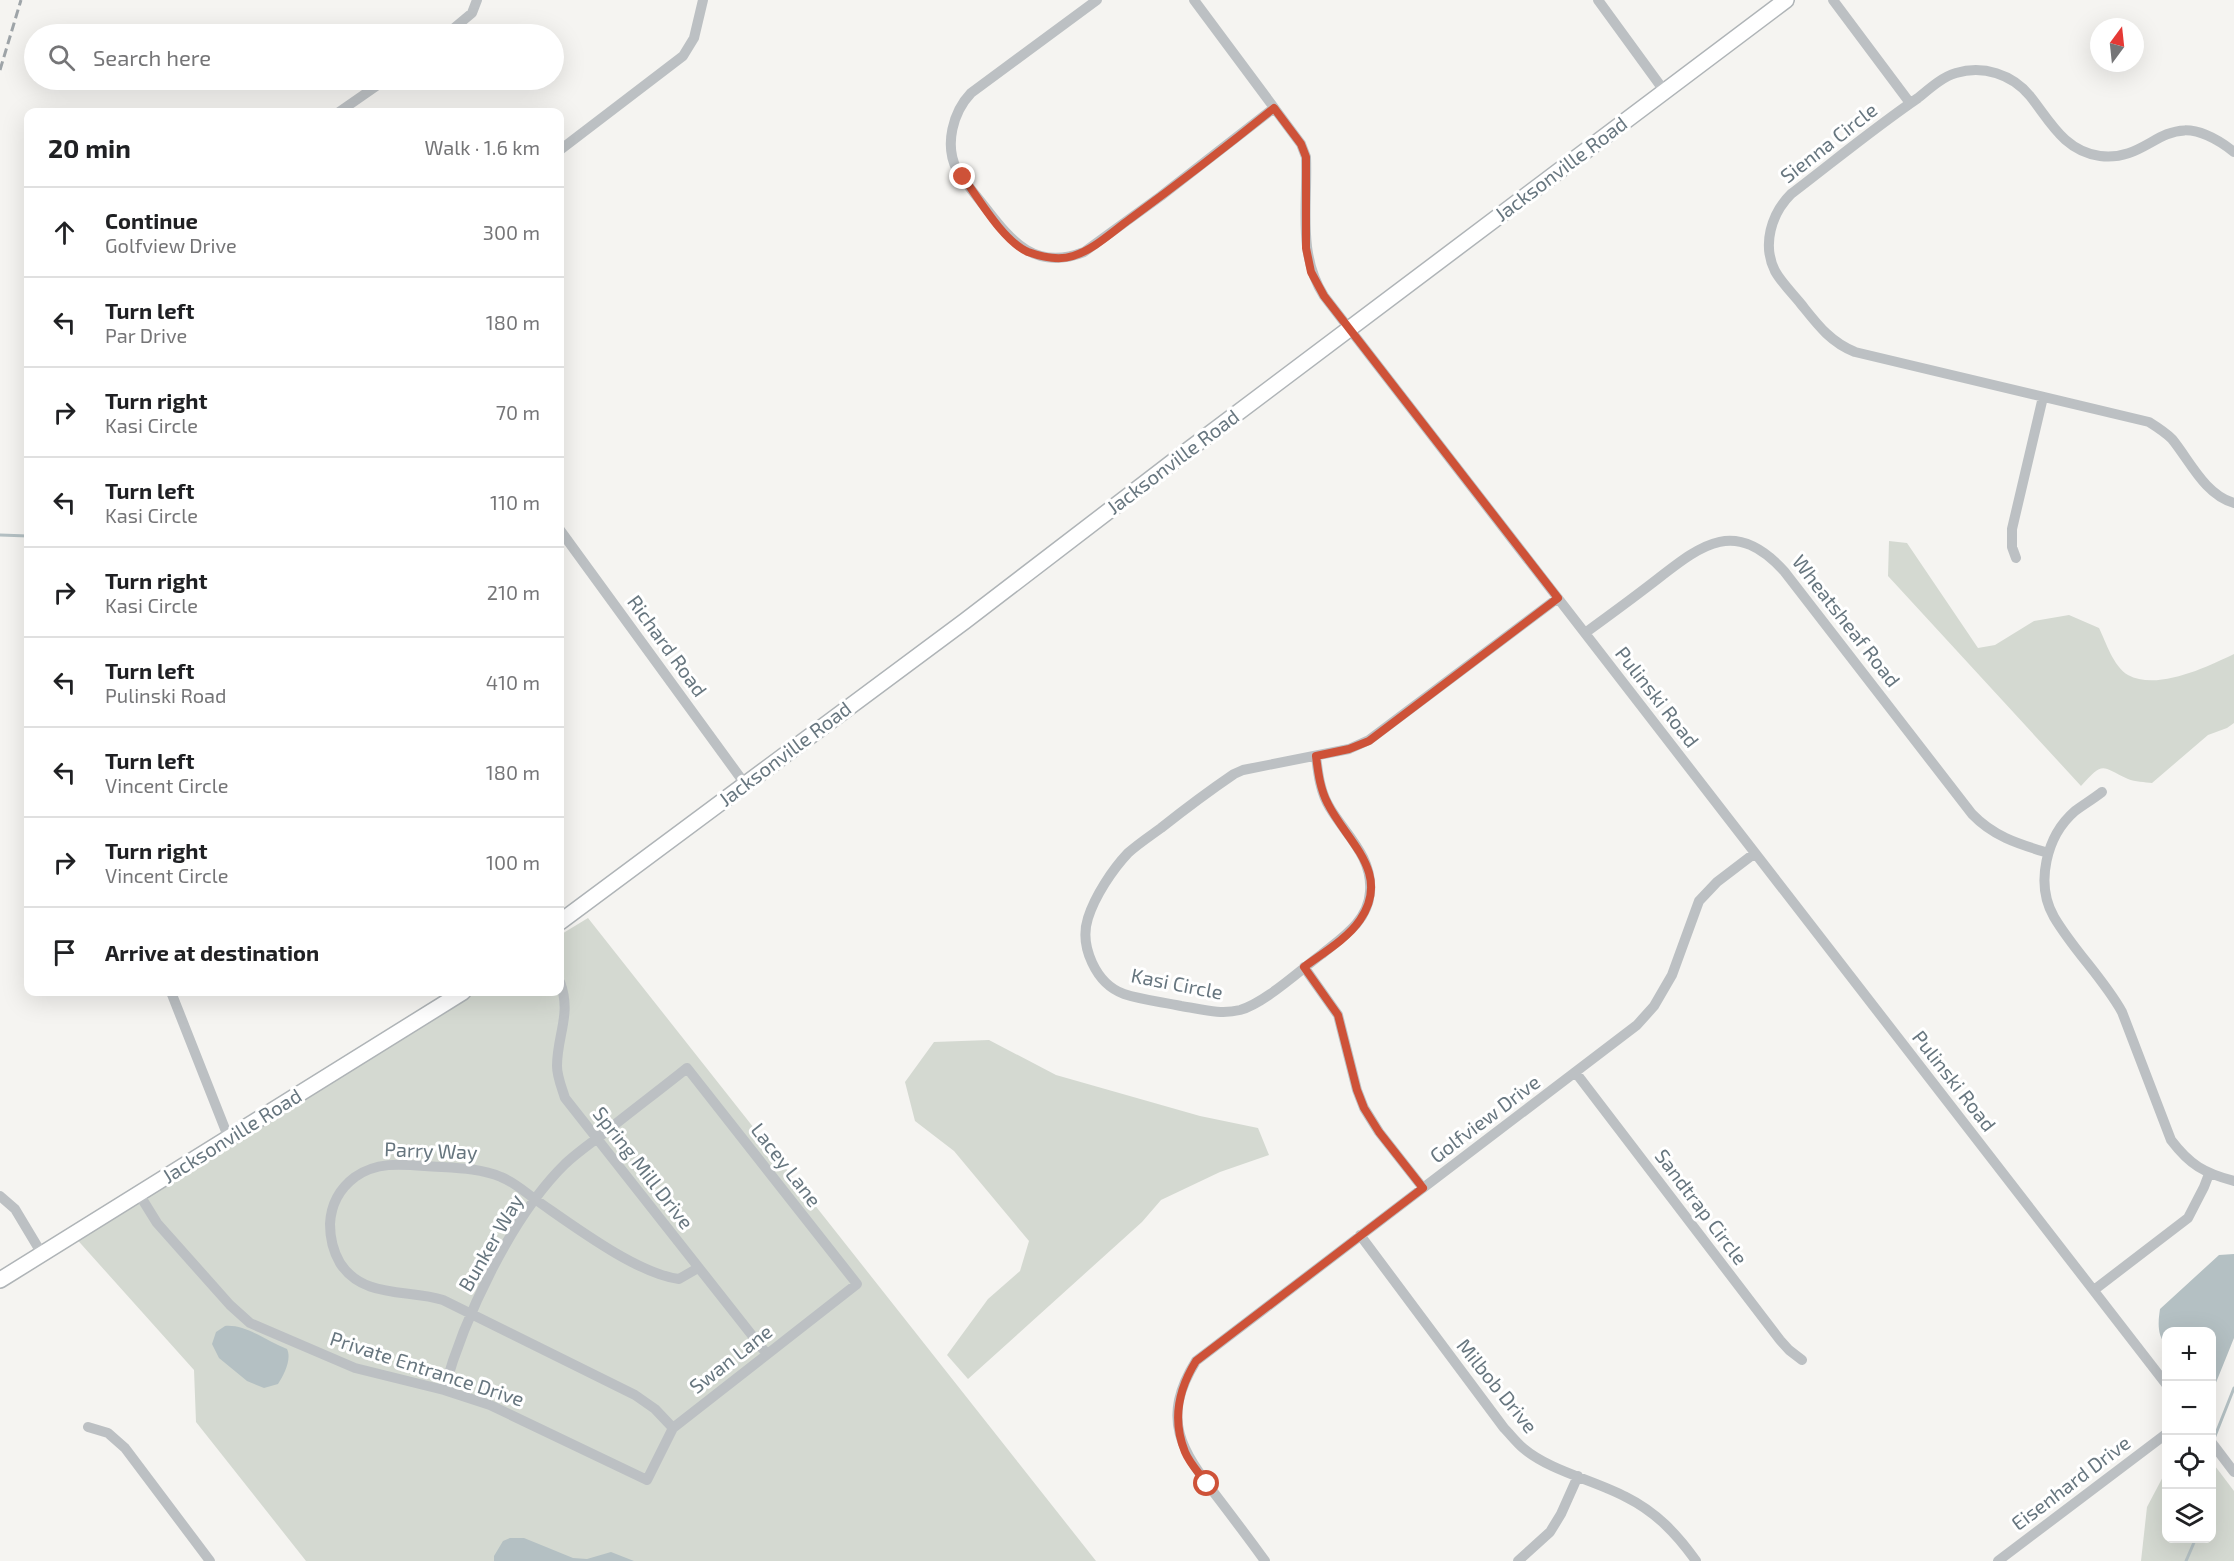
<!DOCTYPE html>
<meta charset="utf-8">
<style>
body{margin:0;font-family:"Exo 2",sans-serif;background:#f2f2f2;color:#202124}
.controls{position:absolute;right:18px;bottom:18px;display:grid;overflow:hidden;border-radius:12px;box-shadow:0 6px 24px #0002}
.controls button{width:54px;height:54px;display:grid;place-items:center;padding:0;border:0;border-bottom:2px solid #e0e0e0;background:#fff;color:#202124;font:30px sans-serif}
.compass{position:absolute;left:2090px;top:18px;width:54px;height:54px;border-radius:50%;background:#fff;box-shadow:0 6px 24px #0002;rotate:15deg}
.stop{position:absolute;width:18px;height:18px;margin:-14px;border:4px solid #ce5238;border-radius:50%;background:#fff}
.stop.end{background:#ce5238;border-color:#fff;box-shadow:0 2px 6px #0008}
.list{margin:0;padding:0;list-style:none}
h2{display:flex;justify-content:space-between;align-items:center;height:78px;margin:0;padding:0 24px;font-size:26px}
h2 small{font-size:20px;font-weight:400;color:#757577}
.list li{display:grid;grid-template-columns:39px 1fr auto;gap:18px;align-items:center;box-sizing:border-box;height:90px;padding:0 24px;border-top:2px solid #e0e0e0}
.list b{display:block;font-size:22px;white-space:nowrap}
.list p{margin:0;font-size:20px;white-space:nowrap;color:#757577}
.list em{font-size:20px;font-style:normal;color:#757577}
.icon{flex:none;width:33px;height:33px;fill:none;stroke:currentColor;stroke-width:2;stroke-linecap:round;stroke-linejoin:round}
.map{position:relative;flex:none;width:2234px;height:1561px;overflow:hidden}
.search{position:absolute;background:#fff;box-shadow:0 6px 24px #0002;left:24px;top:24px;width:540px;height:66px;display:flex;align-items:center;gap:15px;box-sizing:border-box;padding:0 21px;border-radius:33px;color:#757577;font-size:22px}
.panel{position:absolute;background:#fff;box-shadow:0 6px 24px #0002;left:24px;top:108px;width:540px;height:888px;border-radius:12px}
.map>svg:first-child{display:block}
.green{fill:#d4d9d1}
.water{fill:#b4c0c3}
.lines{fill:none;stroke-linecap:round;stroke-linejoin:round}
.stream{stroke:#b4c0c3;stroke-width:3}
.secondary-casing{stroke:#afb4b7;stroke-width:18}
.minor{stroke:#bcc0c3;stroke-width:10}
.secondary{stroke:#fff;stroke-width:15}
.rail{stroke:#9ea4a8;stroke-width:3;stroke-dasharray:9 4.5;stroke-linecap:butt}
.route{stroke:#ce5238;stroke-width:8}
.labels{text-anchor:middle;stroke-width:6;stroke-linejoin:round;paint-order:stroke}
.street-label{font-size:20px;fill:#67767f;stroke:#fff}
</style>
<div class="map">
<svg width="2234" height="1561" viewBox="0 0 2234 1561">
<rect width="100%" height="100%" fill="#f5f4f1"/>
<path class="green" d="M1889 541 1907 543 1978 648 1995 645 2034 621 2069 615 2099 628C2106 642 2113 666 2128 675 2157 691 2207 667 2234 654V723L2227 728 2208 735 2152 783C2145 782 2135 782 2128 779 2100 766 2104 761 2081 786L1888 576Z
M588 918 1096 1561H306L196 1422 194 1370 73 1235 468 992H560V935Z
M989 1040 1056 1075 1200 1116 1258 1128 1269 1155 1220 1172 1161 1200 1142 1222 968 1379 947 1355 988 1299 1020 1271 1029 1241 954 1151 915 1121 905 1082 934 1042Z
M2212 1462 2234 1491V1561H2141L2147 1507 2166 1471V1538H2212Z"/>
<path class="water" d="M2234 1254V1338L2213 1390 2212 1389V1332H2166V1345C2157 1335 2158 1322 2160 1309L2219 1255Z
M225 1326C246 1324 268 1342 287 1349 292 1359 284 1375 278 1384L264 1388 247 1381 219 1358 212 1344 216 1332Z
M510 1538H524L573 1558 587 1559 611 1552 634 1561H494V1556L503 1541Z"/>
<g class="lines">
<path class="stream" d="M0 535 28 536
M2213 1441 2234 1388
M2186 1561 2196 1538"/>
<g class="secondary-casing">
<path id="secondary" d="M560 922 965 621 1183 454 1786 0
M0 1280 463 992"/>
</g>
<path class="minor" d="M1097 0 971 93C953 112 944 145 957 170 965 183 976 195 985 207 1012 242 1035 271 1084 252L1161 196 1274 108
M1194 0 1301 144 1306 157C1308 205 1297 254 1324 296L2166 1384
M1598 0 1665 92
M1833 0 1910 103
M447 34 472 13 477 0
M339 112 385 80
M560 150 683 56 694 38 703 0
M2234 152C2165 98 2156 163 2100 156 2064 151 2050 121 2030 96 2012 74 1983 65 1956 73 1942 77 1929 89 1918 98 1874 128 1833 162 1791 194 1771 214 1762 245 1775 271 1781 282 1792 293 1801 304 1817 324 1830 342 1855 352L2149 422C2157 427 2165 432 2172 439 2190 461 2205 495 2234 503
M560 530 745 784
M2016 558 2012 547V529L2043 397
M1585 633C1607 617 1629 601 1651 584 1699 547 1733 515 1784 571L1972 814C1994 837 2019 844 2048 853
M1316 756C1318 773 1320 792 1330 808 1346 835 1373 857 1370 892 1368 921 1343 937 1322 954 1300 970 1265 1003 1240 1010 1220 1015 1201 1009 1181 1006 1163 1002 1142 1000 1124 994 1096 984 1079 946 1088 918 1095 896 1112 870 1128 853 1138 844 1150 836 1161 828 1185 809 1209 791 1234 774L1243 770 1349 749 1369 740 1558 598
M2102 792C2093 799 2083 805 2075 811 2046 836 2035 884 2054 917 2074 951 2103 978 2122 1012L2171 1140C2190 1165 2204 1173 2234 1181
M1304 967 1338 1015 1357 1090 1364 1108 1379 1132 1423 1188
M560 982C572 1014 557 1035 557 1066 557 1077 562 1088 565 1098L766 1353
M171 992 229 1139
M1576 1073 1780 1340 1789 1350 1802 1360
M139 1194 157 1223 230 1305 250 1323 355 1368 444 1390 490 1405 647 1480 673 1428 857 1284 687 1068C661 1089 634 1109 608 1130 594 1141 579 1151 565 1164 511 1217 464 1318 444 1390
M0 1196 15 1209 42 1254
M1360 1235 1504 1428C1510 1434 1516 1442 1523 1448 1550 1471 1594 1480 1626 1497 1656 1512 1677 1534 1696 1561
M2094 1290 2188 1218 2204 1187 2209 1174
M88 1427 108 1433 125 1448 210 1561
M673 1428 655 1409 635 1395 443 1300C408 1289 363 1299 340 1263 333 1251 330 1238 330 1224 331 1204 339 1189 355 1177 376 1162 400 1164 425 1166 450 1168 478 1167 501 1177 514 1182 525 1192 536 1200 571 1224 637 1274 679 1279L698 1268
M2212 1443 2234 1472
M1265 1561C1250 1540 1234 1519 1218 1498 1181 1450 1160 1419 1196 1361L1637 1025 1654 1006 1672 975 1699 901 1717 882 1755 853
M1518 1561 1550 1532 1561 1514 1578 1476
M1998 1561 2166 1434"/>
<use href="#secondary" class="secondary"/>
<path class="rail" d="M0 70 21 0"/>
</g>
<g class="lines">
<path class="route" d="M963 177C979 199 1003 241 1028 252 1042 257 1058 261 1073 256 1093 250 1112 232 1130 219 1179 183 1227 146 1274 108L1301 144 1306 157V248L1311 272 1324 296 1558 598 1369 741 1349 749 1316 756C1318 772 1320 789 1328 804 1347 842 1392 873 1360 920 1347 939 1323 953 1304 967L1338 1015 1357 1090 1364 1108 1379 1132 1423 1188 1196 1361C1178 1390 1172 1420 1185 1452 1190 1464 1200 1474 1207 1484"/>
</g>
<g class="labels">
<g class="street-label">
<text transform="translate(1829 143) rotate(-38)" y="7">Sienna Circle</text>
<text transform="translate(1561 169) rotate(-37)" y="7">Jacksonville Road</text>
<text transform="translate(1173 462) rotate(-37)" y="7">Jacksonville Road</text>
<text transform="translate(1846 621) rotate(52)" y="7">Wheatsheaf Road</text>
<text transform="translate(667 646) rotate(54)" y="7">Richard Road</text>
<text transform="translate(1657 697) rotate(52)" y="7">Pulinski Road</text>
<text transform="translate(785 754) rotate(-37)" y="7">Jacksonville Road</text>
<text transform="translate(1177 984) rotate(11)" y="7">Kasi Circle</text>
<text transform="translate(1954 1081) rotate(52)" y="7">Pulinski Road</text>
<text transform="translate(1485 1119) rotate(-37)" y="7">Golfview Drive</text>
<text transform="translate(232 1136) rotate(-32)" y="7">Jacksonville Road</text>
<text transform="translate(431 1151) rotate(2)" y="7">Parry Way</text>
<text transform="translate(786 1165) rotate(52)" y="7">Lacey Lane</text>
<text transform="translate(643 1168) rotate(52)" y="7">Spring Mill Drive</text>
<text transform="translate(1701 1207) rotate(53)" y="7">Sandtrap Circle</text>
<text transform="translate(491 1243) rotate(-60)" y="7">Bunker Way</text>
<text transform="translate(731 1359) rotate(-38)" y="7">Swan Lane</text>
<text transform="translate(427 1369) rotate(18)" y="7">Private Entrance Drive</text>
<text transform="translate(1497 1386) rotate(51)" y="7">Milbob Drive</text>
<text transform="translate(2071 1483) rotate(-37)" y="7">Eisenhard Drive</text>
</g>
</g>
</svg>
<div class="controls">
<button>+</button>
<button>−</button>
<button><svg class="icon" aria-label="locate" viewBox="0 0 24 24"><circle cx="12" cy="12" r="6"/><path d="M12 2v4M12 18v4M2 12h4M18 12h4"/></svg></button>
<button><svg class="icon" aria-label="layers" viewBox="0 0 24 24"><path d="M12 4l9 5-9 5-9-5zM3 14l9 5 9-5"/></svg></button>
</div>
<svg class="compass" viewBox="-18 -18 36 36"><path d="M0-13l5 13h-10z" fill="#e53935"/><path d="M0 13l5-13h-10z" fill="#757577"/></svg>
<div class="stop" style="left:1207px;top:1484px"></div>
<div class="stop end" style="left:963px;top:177px"></div>
<div class="search"><svg class="icon" aria-label="search" viewBox="0 0 24 24"><circle cx="10" cy="10" r="6"/><path d="M15 15l6 6"/></svg>Search here</div>
<section class="panel">
<h2>20 min<small>Walk · 1.6 km</small></h2>
<ul class="list">
<li><svg class="icon" aria-label="ahead" viewBox="0 0 24 24"><path d="M12 20V5M6 11l6-6 6 6"/></svg><div><b>Continue</b><p>Golfview Drive</p></div><em>300 m</em></li>
<li><svg class="icon" aria-label="left" viewBox="0 0 24 24"><path d="M17 20v-9H6M10 6l-5 5 5 5"/></svg><div><b>Turn left</b><p>Par Drive</p></div><em>180 m</em></li>
<li><svg class="icon" aria-label="right" viewBox="0 0 24 24"><path d="M7 20v-9h11M14 6l5 5-5 5"/></svg><div><b>Turn right</b><p>Kasi Circle</p></div><em>70 m</em></li>
<li><svg class="icon" aria-label="left" viewBox="0 0 24 24"><path d="M17 20v-9H6M10 6l-5 5 5 5"/></svg><div><b>Turn left</b><p>Kasi Circle</p></div><em>110 m</em></li>
<li><svg class="icon" aria-label="right" viewBox="0 0 24 24"><path d="M7 20v-9h11M14 6l5 5-5 5"/></svg><div><b>Turn right</b><p>Kasi Circle</p></div><em>210 m</em></li>
<li><svg class="icon" aria-label="left" viewBox="0 0 24 24"><path d="M17 20v-9H6M10 6l-5 5 5 5"/></svg><div><b>Turn left</b><p>Pulinski Road</p></div><em>410 m</em></li>
<li><svg class="icon" aria-label="left" viewBox="0 0 24 24"><path d="M17 20v-9H6M10 6l-5 5 5 5"/></svg><div><b>Turn left</b><p>Vincent Circle</p></div><em>180 m</em></li>
<li><svg class="icon" aria-label="right" viewBox="0 0 24 24"><path d="M7 20v-9h11M14 6l5 5-5 5"/></svg><div><b>Turn right</b><p>Vincent Circle</p></div><em>100 m</em></li>
<li><svg class="icon" aria-label="arrive" viewBox="0 0 24 24"><path d="M6 21V4h12l-3 4 3 4H6"/></svg><div><b>Arrive at destination</b></div></li>
</ul>
</section>
</div>
